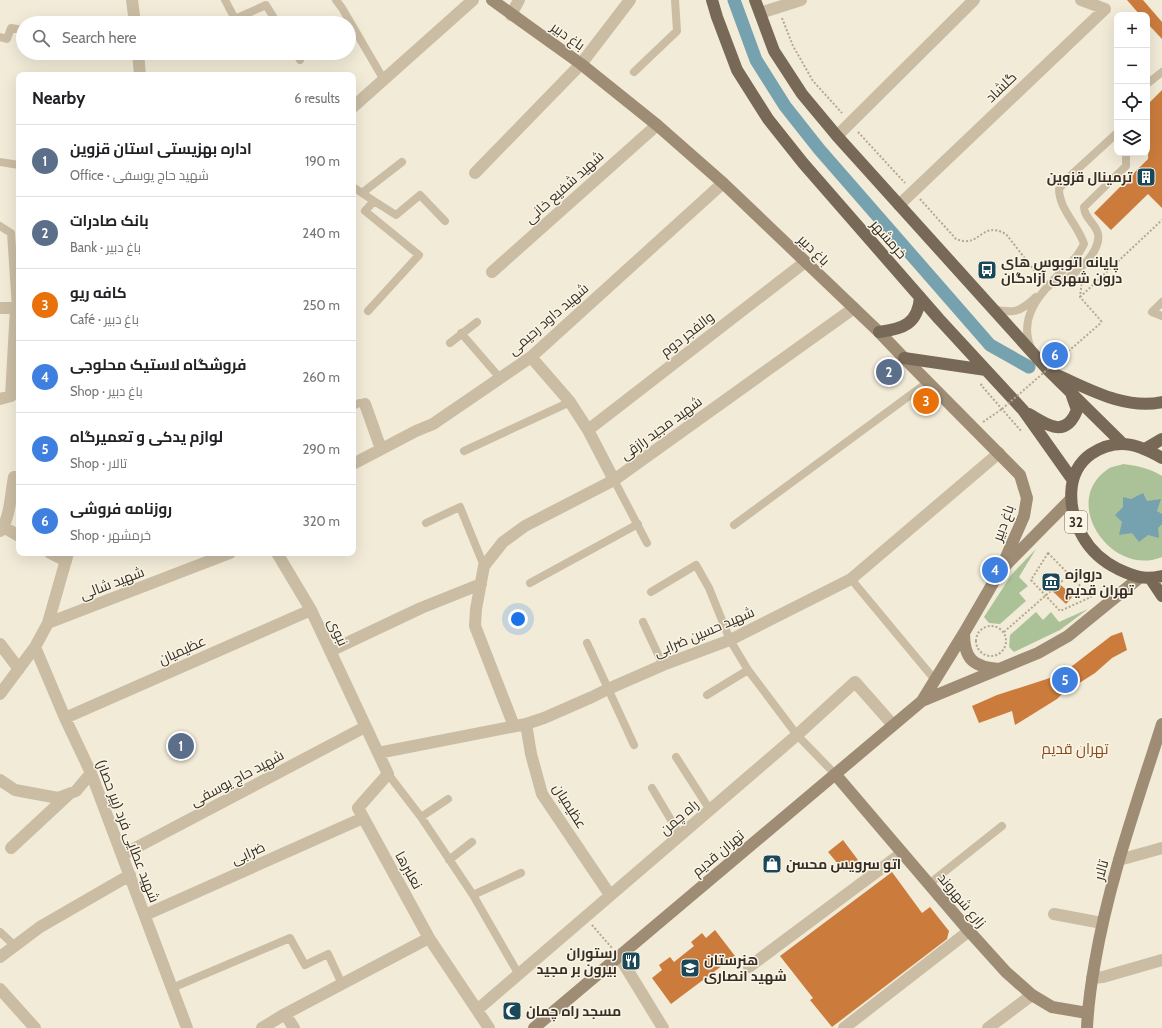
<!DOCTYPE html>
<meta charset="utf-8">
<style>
body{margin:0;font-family:Cabin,Cairo,sans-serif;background:#f6f6f6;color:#202124}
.controls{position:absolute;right:12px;top:12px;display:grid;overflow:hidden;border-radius:8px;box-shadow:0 4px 16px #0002}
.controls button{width:36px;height:36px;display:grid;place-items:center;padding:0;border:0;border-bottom:1px solid #e0e0e0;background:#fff;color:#202124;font:20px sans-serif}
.you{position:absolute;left:518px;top:619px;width:14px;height:14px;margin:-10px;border:3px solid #fff;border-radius:50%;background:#1a73e8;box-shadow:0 0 0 6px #1a73e833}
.badge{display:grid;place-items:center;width:26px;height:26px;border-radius:50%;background:#2563eb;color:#fff;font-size:13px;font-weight:700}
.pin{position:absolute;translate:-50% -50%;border:2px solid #fff;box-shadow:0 1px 4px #0006}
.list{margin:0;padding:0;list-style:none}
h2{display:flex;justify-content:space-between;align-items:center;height:52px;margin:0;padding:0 16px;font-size:17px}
h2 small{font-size:13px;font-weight:400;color:#757577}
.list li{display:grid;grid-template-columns:26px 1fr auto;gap:12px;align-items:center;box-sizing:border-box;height:72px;padding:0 16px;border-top:1px solid #e0e0e0}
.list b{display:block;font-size:15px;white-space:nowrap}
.list p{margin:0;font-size:13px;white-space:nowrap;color:#757577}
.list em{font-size:13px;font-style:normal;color:#757577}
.icon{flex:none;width:22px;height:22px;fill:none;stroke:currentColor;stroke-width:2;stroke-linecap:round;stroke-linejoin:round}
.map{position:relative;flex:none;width:1162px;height:1028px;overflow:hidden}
.search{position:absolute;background:#fff;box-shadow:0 4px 16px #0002;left:16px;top:16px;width:340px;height:44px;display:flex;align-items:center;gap:10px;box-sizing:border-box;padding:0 14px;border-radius:22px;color:#757577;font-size:15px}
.panel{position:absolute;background:#fff;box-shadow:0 4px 16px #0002;left:16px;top:72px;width:340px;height:484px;border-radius:8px}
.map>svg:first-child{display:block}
.green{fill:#abc298}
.water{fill:#76a2b0}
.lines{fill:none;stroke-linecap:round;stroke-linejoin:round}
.canal{stroke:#76a2b0;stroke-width:13}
.building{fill:#cb7c3d}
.path{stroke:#b6a88e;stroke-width:2;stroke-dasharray:2 2;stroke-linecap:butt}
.lane{stroke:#cbbda4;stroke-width:8}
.street{stroke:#cbbda4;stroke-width:12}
.secondary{stroke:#9e8c75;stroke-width:12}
.primary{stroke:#786956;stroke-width:12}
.path-bridge{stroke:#b6a88e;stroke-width:2;stroke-dasharray:2 2;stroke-linecap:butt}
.labels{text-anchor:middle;stroke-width:3;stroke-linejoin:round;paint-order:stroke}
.shield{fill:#faf4e5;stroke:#71695f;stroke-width:1}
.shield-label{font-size:13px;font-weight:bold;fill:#362e26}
.street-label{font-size:14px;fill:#362e26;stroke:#faf4e5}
.poi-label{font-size:14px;font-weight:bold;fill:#362e26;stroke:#faf4e5;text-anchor:start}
.neighbourhood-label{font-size:15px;fill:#884b1c;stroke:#faf4e5}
</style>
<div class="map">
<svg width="1162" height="1028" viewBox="0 0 1162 1028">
<rect width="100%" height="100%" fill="#f2ebd8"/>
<path class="green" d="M1123 464C1138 466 1149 468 1162 476V557C1112 578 1059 502 1108 469 1112 466 1118 466 1123 464Z
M1036 549 1019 577 1028 586 1019 593 1026 601 1000 624 989 623 984 617 1012 574Z
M1088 609 1060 630 1014 652 1009 647 1010 635 1036 612 1043 620 1051 612 1059 622Z"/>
<path class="water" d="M1143 493 1147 501 1161 499 1157 511 1162 514V524L1158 528 1159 538 1148 535 1139 542 1132 533 1119 535 1122 522 1115 515 1123 507V497L1131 499Z"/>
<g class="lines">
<path class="canal" d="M734 0 756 60 785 106 819 149 990 345 1029 367"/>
</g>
<path class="building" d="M1127 0H1143L1162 22V39L1147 23V15H1140Z
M1162 90V208L1148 194 1111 230 1094 213 1148 159 1150 121 1147 119V105Z
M1054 579 1073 596 1066 604 1046 585Z
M1122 632 1127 650 1112 658 1095 673 1062 694 1057 699 1015 725 1012 711 979 723 972 706 997 695 1056 676 1067 670 1111 636Z
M843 840 858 860 844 871 828 852Z
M892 872 922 913 930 907 949 931 947 939 832 1027 810 1000 813 998 780 956Z
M715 930 735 956 671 1004 652 978 662 970 659 965 670 957 674 962 694 946 691 942 702 933 706 938Z"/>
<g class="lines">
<path class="path" d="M782 18 793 46 813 81 842 113
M858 132 905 183
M920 199 956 239C981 249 980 220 1006 234L1041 279
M1082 280 1080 297 1102 322
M1080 297 1162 220
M982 384 981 385 1022 432
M983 422 1002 409
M1048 553 1091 597 1060 611 1031 580Z
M976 641a15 15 0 1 1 30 0a15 15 0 1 1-30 0Z
M1004 632 1069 575
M592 925 612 948"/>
<path class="lane" d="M225 0 235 19
M336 0 342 8 384 80
M231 23 235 19 266 5 277 23
M0 37 7 39 11 28 23 30
M296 53 300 60
M634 72 677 31 675 0
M1147 84 1162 72
M0 162 19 165
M353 187 374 201 365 211 419 255 368 311
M362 193 402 162
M374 201 396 215 420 195 445 221
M0 226 11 233 16 308
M1048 287 1051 284C1069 283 1102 253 1098 234 1096 224 1084 218 1084 207L1126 166V153
M1162 302 1152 312 1162 316
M993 309C1014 314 1020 312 1036 297
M461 333 500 378
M450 343 477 322
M1032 350C1013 311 1053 282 1076 257 1079 253 1082 248 1084 244 1078 225 1059 209 1059 189L1069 177 1117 133
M353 406 359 403 365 404
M464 451 570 402
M614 480 647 543
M426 523 460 507 484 566
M734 525 928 382
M851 579 935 680
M530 583 638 524
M651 592 696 565 709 588 730 640 748 670 797 735 835 774
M643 622 663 665
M587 643 634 745
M707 695 748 670
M676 757 710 810
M388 774 421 817 473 895 518 973
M652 788 680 835
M421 817 448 799
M449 860 472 842
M929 884 1002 826
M473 895 521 873
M0 932 15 946
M172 988 290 938 305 965 328 954 342 984"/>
<path class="street" d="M132 0 135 23
M760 13 801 0
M511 15 519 0
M138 53 140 75
M353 107 473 0
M837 136 974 0
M475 173 581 64 630 0
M899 205 1105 9 1081 0
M492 272 657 125
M0 308H19
M531 357 570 402 588 430 614 480
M0 399 11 396 16 308
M365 404 381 449
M588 430 805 262
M353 464 416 431 433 424 531 357 723 183
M0 525 19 536
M0 531C10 520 11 492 14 477
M50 553 66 561
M277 553 311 610 388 774 358 808 429 938 489 1028
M48 623 230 553
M0 644 19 669
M35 647 65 718 91 773 187 1028
M330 651 421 608 481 584
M0 694 35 647 48 623 68 553
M65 718 311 610
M526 724 531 754 542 794 610 895
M514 726 475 626 476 609 484 566 503 542 525 526 614 480 854 308
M378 753 526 724 544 718 592 697 608 689 663 665 730 640 851 579 999 453
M0 780 15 790 58 798 76 791 91 773
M11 848 68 795
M122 855 365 727
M1119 860 1162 848
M1054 914 1102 923
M145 915 363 818
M619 956 663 1028
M0 957 40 927 130 875
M749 967 902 853
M1092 978 1103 977 1162 960
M0 989 35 1028
M477 1010 797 735 855 682 893 725
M285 1014 294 1028
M262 1028 285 1014 429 938
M844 1028 969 931
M988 1028 1032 995"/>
<path class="secondary" d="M492 0 581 64 657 125 723 183 879 332 904 358 1020 475 1027 498 1024 516 1000 571
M964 633C964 659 973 667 999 669
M922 701 1038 653 1068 636 1139 578
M835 774 969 931 1006 972 1032 995 1052 1007 1087 1013
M534 1028 922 701 964 633 1000 571 1071 499
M1087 1028C1088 1006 1091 984 1095 962 1109 880 1137 803 1162 724"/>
<path class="primary" d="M712 0 717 17 737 70 768 119 803 163 939 319 1023 410 1072 479
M755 0 774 51 802 94 837 136 1049 371 1123 444
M879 332C903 329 918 324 920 297
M904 358 986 370
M1057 375C1089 389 1125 410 1162 402
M1029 414C1048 426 1066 438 1077 410L1072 396
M1145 449 1162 439
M1162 458C1150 451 1136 444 1122 444 1111 444 1100 448 1091 454 1064 473 1068 511 1083 537 1091 551 1104 562 1118 569 1135 577 1144 580 1162 576
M1150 578 1162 596"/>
<path class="path-bridge" d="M1002 409 1102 322"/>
</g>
<defs>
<g id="building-square" transform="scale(1)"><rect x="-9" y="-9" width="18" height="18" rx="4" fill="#1a4859" stroke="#faf4e5"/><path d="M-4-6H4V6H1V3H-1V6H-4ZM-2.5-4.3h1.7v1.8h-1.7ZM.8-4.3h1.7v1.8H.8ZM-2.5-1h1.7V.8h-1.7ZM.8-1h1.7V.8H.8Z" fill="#fff"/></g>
<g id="bus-square" transform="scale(1)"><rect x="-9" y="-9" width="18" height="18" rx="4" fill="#1a4859" stroke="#faf4e5"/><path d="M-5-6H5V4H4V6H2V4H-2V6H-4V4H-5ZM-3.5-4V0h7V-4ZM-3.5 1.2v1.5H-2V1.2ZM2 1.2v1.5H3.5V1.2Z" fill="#fff"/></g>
<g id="museum-square" transform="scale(1)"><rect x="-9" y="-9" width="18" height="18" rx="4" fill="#1a4859" stroke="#faf4e5"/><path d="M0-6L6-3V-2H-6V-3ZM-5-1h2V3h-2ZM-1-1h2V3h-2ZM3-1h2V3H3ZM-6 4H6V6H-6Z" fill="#fff"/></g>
<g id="shop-square" transform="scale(1)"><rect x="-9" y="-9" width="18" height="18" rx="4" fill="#1a4859" stroke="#faf4e5"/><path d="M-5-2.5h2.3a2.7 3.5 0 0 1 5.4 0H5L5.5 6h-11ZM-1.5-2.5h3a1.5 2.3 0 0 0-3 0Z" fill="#fff"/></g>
<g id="restaurant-square" transform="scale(1)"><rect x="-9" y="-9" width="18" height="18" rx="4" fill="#1a4859" stroke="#faf4e5"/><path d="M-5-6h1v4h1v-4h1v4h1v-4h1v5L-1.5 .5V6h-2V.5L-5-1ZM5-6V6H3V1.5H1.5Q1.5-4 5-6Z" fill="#fff"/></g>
<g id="school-square" transform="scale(1)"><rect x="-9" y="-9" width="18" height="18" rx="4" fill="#1a4859" stroke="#faf4e5"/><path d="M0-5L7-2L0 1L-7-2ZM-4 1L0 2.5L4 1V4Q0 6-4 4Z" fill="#fff"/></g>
<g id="mosque-square" transform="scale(1)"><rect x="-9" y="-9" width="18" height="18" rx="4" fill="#1a4859" stroke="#faf4e5"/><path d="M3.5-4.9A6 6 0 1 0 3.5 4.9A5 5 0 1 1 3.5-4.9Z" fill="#fff"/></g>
</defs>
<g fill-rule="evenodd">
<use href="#building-square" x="1146" y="177"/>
<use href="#bus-square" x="987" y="270"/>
<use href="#museum-square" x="1051" y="582"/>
<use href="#shop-square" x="772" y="864"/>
<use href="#restaurant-square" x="631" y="961"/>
<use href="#school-square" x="690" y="968"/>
<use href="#mosque-square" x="512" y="1011"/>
</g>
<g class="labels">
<rect class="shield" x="1065" y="511" width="22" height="22" rx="3"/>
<g class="shield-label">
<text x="1076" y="527">32</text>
</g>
<g class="street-label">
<text transform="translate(568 36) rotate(35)" y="5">باغ دبیر</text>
<text transform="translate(1001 87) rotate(-44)" y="5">گلشاد</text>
<text transform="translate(564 187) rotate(-42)" y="5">شهید شفیع خانی</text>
<text transform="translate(889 239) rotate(49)" y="5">خرمشهر</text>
<text transform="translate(814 250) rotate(44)" y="5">باغ دبیر</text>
<text transform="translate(548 319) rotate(-41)" y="5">شهید داود رحیمی</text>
<text transform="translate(687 334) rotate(-38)" y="5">والفجر دوم</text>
<text transform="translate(661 428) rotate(-36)" y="5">شهید مجید رازقی</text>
<text transform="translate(1003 523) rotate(-70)" y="5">باغ دبیر</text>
<text transform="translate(112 583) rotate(-21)" y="5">شهید شالی</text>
<text transform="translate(338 632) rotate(65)" y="5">نبوی</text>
<text transform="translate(704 632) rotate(-23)" y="5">شهید حسین ضرابی</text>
<text transform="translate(182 650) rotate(-24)" y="5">عظیمیان</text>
<text transform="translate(237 778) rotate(-28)" y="5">شهید حاج یوسفی</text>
<text transform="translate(570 806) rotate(58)" y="5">عظیمیان</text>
<text transform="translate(679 817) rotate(-41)" y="5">راه چمن</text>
<text transform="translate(128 831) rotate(69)" y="5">شهید عطایی فرد (پیر حصار)</text>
<text transform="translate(248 853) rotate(-24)" y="5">ضرابی</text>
<text transform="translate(718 853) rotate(-40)" y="5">تهران قدیم</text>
<text transform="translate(409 870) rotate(61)" y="5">نعلبرها</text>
<text transform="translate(1101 870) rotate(-75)" y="5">تالار</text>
<text transform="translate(962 900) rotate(50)" y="5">زارع شهروند</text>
</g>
<g class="poi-label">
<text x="1132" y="182" text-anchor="end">ترمینال قزوین</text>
<text x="1001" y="267">پایانه اتوبوس های<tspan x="1001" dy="16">درون شهری آزادگان</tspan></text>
<text x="1065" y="579">دروازه<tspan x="1065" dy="16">تهران قدیم</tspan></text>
<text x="786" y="869">اتو سرویس محسن</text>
<text x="617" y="958" text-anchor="end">رستوران<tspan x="617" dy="16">بیرون بر مجید</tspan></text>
<text x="704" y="965">هنرستان<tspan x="704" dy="16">شهید انصاری</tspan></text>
<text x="526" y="1016">مسجد راه چمان</text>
</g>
<g class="neighbourhood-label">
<text x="1075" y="754">تهران قدیم</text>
</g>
</g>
</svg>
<div class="controls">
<button>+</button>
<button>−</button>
<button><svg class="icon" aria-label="locate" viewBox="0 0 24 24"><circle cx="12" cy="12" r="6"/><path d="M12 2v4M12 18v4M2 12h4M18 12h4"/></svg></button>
<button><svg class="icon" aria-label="layers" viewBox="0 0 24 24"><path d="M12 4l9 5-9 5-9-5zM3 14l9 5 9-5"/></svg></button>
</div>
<div class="you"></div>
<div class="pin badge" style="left:181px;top:746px;background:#5c6f8a">1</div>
<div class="pin badge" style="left:889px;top:372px;background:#5c6f8a">2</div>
<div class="pin badge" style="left:926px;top:401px;background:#e8710a">3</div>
<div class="pin badge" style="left:995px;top:570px;background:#3f7fe0">4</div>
<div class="pin badge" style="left:1065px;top:680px;background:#3f7fe0">5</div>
<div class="pin badge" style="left:1055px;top:355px;background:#3f7fe0">6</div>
<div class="search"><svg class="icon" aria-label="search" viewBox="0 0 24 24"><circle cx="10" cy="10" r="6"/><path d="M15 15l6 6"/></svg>Search here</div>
<section class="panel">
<h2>Nearby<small>6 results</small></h2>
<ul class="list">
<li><span class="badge" style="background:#5c6f8a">1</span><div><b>اداره بهزیستی استان قزوین</b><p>Office · شهید حاج یوسفی</p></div><em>190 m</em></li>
<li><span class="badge" style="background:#5c6f8a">2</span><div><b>بانک صادرات</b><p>Bank · باغ دبیر</p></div><em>240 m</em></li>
<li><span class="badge" style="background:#e8710a">3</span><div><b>کافه ریو</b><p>Café · باغ دبیر</p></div><em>250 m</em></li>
<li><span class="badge" style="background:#3f7fe0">4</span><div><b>فروشگاه لاستیک محلوجی</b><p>Shop · باغ دبیر</p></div><em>260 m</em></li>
<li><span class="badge" style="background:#3f7fe0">5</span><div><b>لوازم یدکی و تعمیرگاه</b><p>Shop · تالار</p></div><em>290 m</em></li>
<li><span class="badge" style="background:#3f7fe0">6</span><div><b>روزنامه فروشی</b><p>Shop · خرمشهر</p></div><em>320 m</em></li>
</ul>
</section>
</div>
